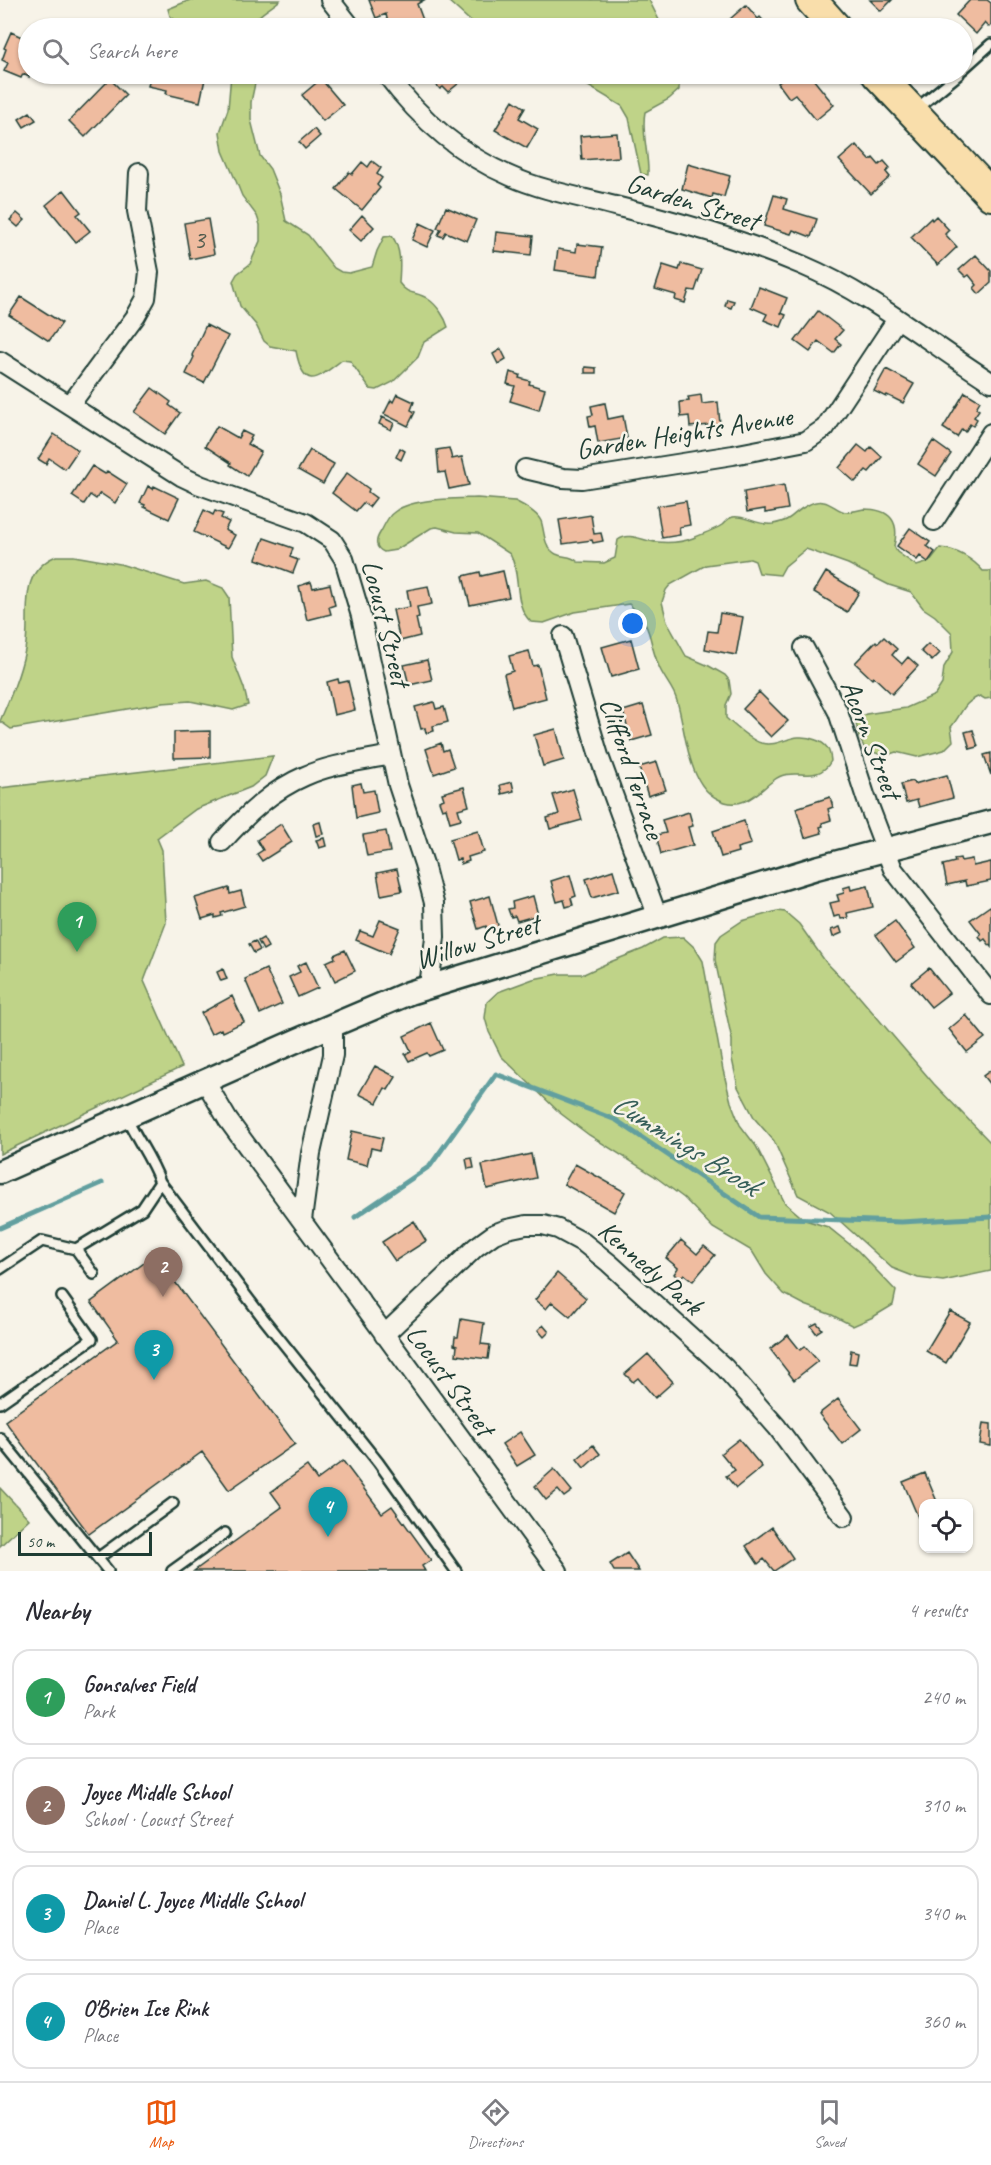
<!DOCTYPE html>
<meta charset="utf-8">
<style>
body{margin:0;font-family:Caveat,sans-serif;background:#f2f2f3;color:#2b2b33}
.controls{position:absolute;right:18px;bottom:18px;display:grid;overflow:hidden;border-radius:12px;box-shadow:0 2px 4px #0004}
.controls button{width:54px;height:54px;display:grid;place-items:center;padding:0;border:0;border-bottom:2px solid #e1e1e2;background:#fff;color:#2b2b33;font:30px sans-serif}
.scale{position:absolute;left:18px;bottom:15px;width:134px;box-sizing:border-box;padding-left:6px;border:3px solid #1f3d34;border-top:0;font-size:16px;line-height:21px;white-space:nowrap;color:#1f3d34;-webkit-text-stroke:4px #f7f3e8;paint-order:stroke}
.you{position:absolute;left:633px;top:624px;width:21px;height:21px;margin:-15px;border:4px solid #fff;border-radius:50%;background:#1a73e8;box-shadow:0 0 0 9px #1a73e833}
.badge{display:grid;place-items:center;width:39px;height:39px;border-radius:50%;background:#ea580c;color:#fff;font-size:20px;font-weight:700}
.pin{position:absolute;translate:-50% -50px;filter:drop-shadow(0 2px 3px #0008)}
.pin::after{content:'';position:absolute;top:32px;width:21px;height:18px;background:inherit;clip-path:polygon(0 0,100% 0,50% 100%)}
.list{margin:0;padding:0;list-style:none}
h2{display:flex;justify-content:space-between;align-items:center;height:78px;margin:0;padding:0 24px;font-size:26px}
h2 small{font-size:20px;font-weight:400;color:#7c7c81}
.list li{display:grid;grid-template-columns:39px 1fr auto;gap:18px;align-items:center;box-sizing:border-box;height:96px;margin:0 12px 12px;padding:0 12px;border:2px solid #e1e1e2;border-radius:18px}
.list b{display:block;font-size:22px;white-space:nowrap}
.list p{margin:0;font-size:20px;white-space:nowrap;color:#7c7c81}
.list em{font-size:20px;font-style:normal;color:#7c7c81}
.icon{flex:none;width:33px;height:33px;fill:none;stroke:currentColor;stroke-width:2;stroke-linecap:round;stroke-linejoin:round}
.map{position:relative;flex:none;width:991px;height:1571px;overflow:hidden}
.search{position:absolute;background:#fff;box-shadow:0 2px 4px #0004;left:18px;right:18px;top:18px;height:66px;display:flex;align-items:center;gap:15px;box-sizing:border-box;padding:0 21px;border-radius:33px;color:#7c7c81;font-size:22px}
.sheet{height:510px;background:#fff}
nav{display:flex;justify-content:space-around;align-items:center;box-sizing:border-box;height:84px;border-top:2px solid #e1e1e2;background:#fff;font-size:16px;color:#7c7c81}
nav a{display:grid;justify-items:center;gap:3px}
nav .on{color:#ea580c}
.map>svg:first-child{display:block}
.green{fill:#bfd388;stroke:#6f885e;stroke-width:1.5}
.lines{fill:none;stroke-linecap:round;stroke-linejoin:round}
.stream{stroke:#629f9f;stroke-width:5}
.building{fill:#efbca0;stroke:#1f3d34;stroke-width:1.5}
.service-casing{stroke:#1f3d34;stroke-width:14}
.minor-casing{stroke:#1f3d34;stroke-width:22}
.tertiary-casing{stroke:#1f3d34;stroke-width:27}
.primary-casing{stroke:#1f3d34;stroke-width:34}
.service{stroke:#f7f3e8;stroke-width:9}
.minor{stroke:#f7f3e8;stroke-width:18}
.tertiary{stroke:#f7f3e8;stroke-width:22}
.primary{stroke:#f9deab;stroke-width:30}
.labels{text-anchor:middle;stroke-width:5;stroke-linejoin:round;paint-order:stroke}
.number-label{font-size:26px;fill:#535d4f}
.street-label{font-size:28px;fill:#1f3d34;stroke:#f7f3e8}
.water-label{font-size:30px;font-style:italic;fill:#355e58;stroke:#f7f3e8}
</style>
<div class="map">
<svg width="991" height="1571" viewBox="0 0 991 1571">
<rect width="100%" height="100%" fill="#f7f3e8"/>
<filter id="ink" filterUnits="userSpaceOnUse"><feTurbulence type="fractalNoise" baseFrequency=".0167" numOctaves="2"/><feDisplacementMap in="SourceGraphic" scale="12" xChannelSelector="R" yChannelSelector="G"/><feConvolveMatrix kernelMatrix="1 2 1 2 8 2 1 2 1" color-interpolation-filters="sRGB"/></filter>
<g filter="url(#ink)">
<path class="green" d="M190 0H280C271 9 255 14 252 28H186L170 16 168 9Z
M447 0H649L663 28H478Z
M231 74H257L251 102V120L260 156 270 169 280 194 286 221 308 235 334 268 341 272 349 273 372 267 377 251 384 237 392 236C402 250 400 267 399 283 408 296 417 291 428 299 437 305 445 317 448 327L424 342 418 357 393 382 377 390 370 389 350 361 342 360C317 379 304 392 296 351L270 346 264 341 256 325 240 306 233 281 237 274 250 264 260 241V225L257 216 242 196 236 181 223 151 220 132 228 109Z
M568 74H679V90L669 99 645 112C641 131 649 155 648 175L641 174 629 118 622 106Z
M477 498 515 501C523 505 537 512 541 521 545 532 543 547 556 554 564 558 571 555 578 562L604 563 615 558 618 540C630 531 644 542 657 542 668 543 683 542 693 538 698 536 718 528 722 525 726 522 727 518 733 517 745 515 757 526 773 524 795 520 792 512 808 505 828 495 833 510 846 512 852 512 859 510 864 509 891 509 900 522 894 546L897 552 917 566 929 562 940 548C956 549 973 559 983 571H991V698L985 699 980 696C962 703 963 713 951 727L953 741 944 750 917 757 896 752 884 756 865 749 859 737 855 719 866 714 906 708 935 695 942 684 944 667 953 652 952 633 935 616 923 608 911 592 889 585 848 564 806 549 785 566 780 575 759 573 755 561 750 559 706 565 670 585 666 590 662 602 667 622 686 656 709 666 725 675 729 680 731 694 726 705V718C734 725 750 740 761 743 783 748 791 730 816 740 827 744 830 750 831 761 817 786 792 765 774 780 764 787 756 797 745 801 735 805 727 804 718 799 687 785 686 730 677 701 674 689 665 680 660 669 647 640 655 628 629 604L575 612 544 623 531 622C512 604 522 576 510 554L478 533 456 532 437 527 431 528 396 550 384 552C375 548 375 541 380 533 384 527 387 517 393 513 410 498 454 499 477 498Z
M56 556H74L120 564 184 584 206 581 223 588 229 597 232 657 244 688 248 705 233 710 190 701 162 703 11 729 0 721C10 698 20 675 25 650 32 615 15 574 56 556Z
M273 756 265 776 251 787 196 809 157 838 162 850 166 923 144 981 182 1067 0 1154V788Z
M777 911 785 912 799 924 825 961 857 994 934 1084 991 1143V1271L943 1281 918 1278 892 1268 830 1212 798 1195 774 1141 755 1119 738 1087 732 1059V1040L715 960 716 942 721 935 742 921Z
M683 937 695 948 703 961 723 1070 731 1102 740 1125 756 1146 785 1203 805 1220 828 1227 858 1251 896 1291 893 1305 873 1317 853 1326 832 1315 805 1305 784 1294 766 1274 752 1251 713 1228 684 1198 653 1175 589 1135 560 1113 501 1056 489 1032 485 1018 487 1002 498 992 533 979 559 974H584L610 962 643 949 663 938Z
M0 1488 29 1519 0 1546Z"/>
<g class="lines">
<path class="stream" d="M355 1217 430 1166 496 1074 616 1120 759 1217 901 1222 991 1217
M0 1228 102 1183"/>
</g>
<path class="building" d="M369 0H424L417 4 426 28H389L386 14 376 18Z
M870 0H892L881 11Z
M970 0H987L991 3V25L989 27 985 23 976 34 956 15Z
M746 5 758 19 760 17 770 28H738L730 19Z
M287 18 303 28H280Z
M11 32 28 40 29 77 23 74 21 78 4 71 8 63 2 60 6 49 4 48Z
M151 74H181L205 79 200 102 166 94 167 90 148 86Z
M433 74H468L469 75 448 92 443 87 440 89 434 82 438 79Z
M790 74H815L817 76 813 79 834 105 816 120 795 94 789 98 778 83Z
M110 79 126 95 85 137 69 121Z
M321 79 343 105 323 121 302 95Z
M513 100 525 108 519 118 538 129 527 148 495 130Z
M30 112 36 120 24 127 19 119Z
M314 129 320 136 305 149 299 142Z
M617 133 619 157 582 160 580 136Z
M856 145 870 160 873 158 879 165 884 161 890 168 886 172 890 177 871 194 839 160Z
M372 161 381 168 377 174 382 178 377 185 380 188 362 210 336 189 349 172 352 174 362 162 368 167Z
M688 164 730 176 724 197 713 194 712 198 682 189Z
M64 190 81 212 77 215 90 231 76 242 46 205Z
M774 195 787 199 784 209 817 219 811 237 793 230 791 234 764 226Z
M446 207 476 220 467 241 446 232 443 237 438 235 441 229 437 228Z
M17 213 25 220 18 227 10 220Z
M362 215 374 227 361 241 349 230Z
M936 216 949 230 945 234 957 247 938 265 911 237 931 218 932 220Z
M208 219 214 254 190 259 184 223Z
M420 223 435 230 427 247 412 240Z
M496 232 533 236 531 255 494 251Z
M577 244 602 247 598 276 555 270 558 249 576 252Z
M976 255 991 271V283L979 294 974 288 977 285 969 275 966 277 959 270Z
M681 264 702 270 695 291 689 290 685 303 675 300 676 295 655 289 663 265 679 270Z
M759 287 787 298 781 313 786 315 781 327 764 320 767 314 751 307Z
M21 297 62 323 49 341 9 315Z
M727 299 734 301 731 308 725 306Z
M818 311 843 330 835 339 841 344 834 353 818 341 810 352 795 341Z
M206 325 228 336 204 383 186 374 194 357 192 355Z
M501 349 506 359 498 364 493 354Z
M585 367 596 368V373H585Z
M886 369 914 384 903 403 887 395 886 397 874 391Z
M510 372 520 375 519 378 530 381 529 384 545 389 539 410 510 401 515 386 507 384Z
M152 388 171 402 169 405 180 413 165 434 134 412Z
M965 392 980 401 976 408 979 410 974 417 977 419 973 426 970 424 965 432 962 429 957 437 943 428Z
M397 394 414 402 411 410 415 412 408 426 384 414 391 400 393 402Z
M701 395 702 404 718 402 720 424 690 427 689 416 681 417 680 402 689 401 688 397Z
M605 403 608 419 623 416 627 438 598 443 595 426 590 427 588 416 593 415 591 406Z
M382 417 394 423 391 430 379 424Z
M217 426 238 438 242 431 252 436 247 444 261 452 247 476 230 465 231 463 205 446Z
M54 434 78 450 65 469 49 458 46 464 38 459Z
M933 441 951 454 936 476 918 464Z
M858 445 867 452 871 447 882 457 869 472 866 470 855 482 839 468Z
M400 448 405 451 401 460 396 457Z
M449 448 452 459 462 457 469 485 449 489 445 472 439 473 437 450Z
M310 450 334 464 323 484 298 470Z
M92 466 105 474 107 471 127 484 115 503 100 493 96 499 90 495 84 504 72 496Z
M347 473 369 489 368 492 376 498 369 507 363 503 356 511 332 493Z
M784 485 788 509 765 513V509L747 512 744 492Z
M148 486 153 489 154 486 179 498 169 519 144 507 145 505 140 503Z
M686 501 690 525 679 527 680 535 662 538 657 506Z
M204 510 213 515 215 511 223 514 221 518 229 522 225 530 235 535 228 548 194 532Z
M591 515 594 534 601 533 603 541 593 543 592 540 563 544 559 520Z
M910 528 930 542 927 546 935 552 928 562 920 556 917 560 897 546Z
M264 538 293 548 290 557 298 560 293 573 256 559Z
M503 571 509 597 470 605 463 576 480 572 481 576Z
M826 572 859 592 847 612 814 592Z
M311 582 313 588 330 584 335 605 329 607 331 614 307 620 299 586Z
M428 586 432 604 417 607 419 617 416 618 420 636 400 641 393 610 410 607 407 590Z
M720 613 743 617 736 655 705 649 708 631 717 632Z
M884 637 897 649 892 655 902 664 908 657 918 666 892 694 874 677 872 679 855 663 876 641 878 643Z
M631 639 639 669 611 677 602 647Z
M928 644 940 653 932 661 921 651Z
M529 651 533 666 538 665 546 698 512 707 504 674 513 671 509 656Z
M427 660 432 680 409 685 404 665Z
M338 679 339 683 348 681 355 710 334 715 327 682Z
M759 692 788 721 771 737 743 709Z
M434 702 436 709 444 707 448 722 433 726 434 731 426 733 425 728 421 729 415 707Z
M643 705 652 735 631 741 623 711Z
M556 729 564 760 543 766 534 735Z
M973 730 978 747 970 749 965 732Z
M210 731V757L174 758V732Z
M441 743 443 751 448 749 454 767 434 774 426 749Z
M991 753V775L984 755Z
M657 762 666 790 648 796 639 767Z
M947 775 953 798 919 807 917 800 906 803 901 784 913 781 914 784Z
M512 782 514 791 502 794 500 785Z
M361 783 363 792 374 790 378 813 356 818 352 785Z
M464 787 469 806 458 809 461 819 450 822 446 808 442 809 439 801 444 799 442 793Z
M573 789 582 820 550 829 547 818 559 814 553 795Z
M830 797 833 807 828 809 831 820 822 823 823 826 820 827 822 833 805 838 796 808Z
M689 812 693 826 688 827 693 845 661 854 656 835 666 833 662 820Z
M744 821 751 844 737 848 738 852 721 857 713 831Z
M320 822 323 834 316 836 313 824Z
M281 824 292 842 262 861 257 854 263 850 257 840Z
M386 831 390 852 367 856 363 835Z
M478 831 484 852 468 857 469 861 461 864 460 859 456 860 450 839Z
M324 838 326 846 319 848 316 840Z
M960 858 961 861 972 859 973 866 991 862V881L966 886 965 881 947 885 943 865 955 862 954 859Z
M397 869 402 891 381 895 377 873Z
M613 870 619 890 592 898 586 879Z
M570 875 576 896 571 898 573 905 566 907 564 900 557 902 551 881Z
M850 886 851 890 868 886 873 907 847 913 848 918 841 919 840 915 834 917 830 903 839 901 837 895 844 893 843 888Z
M229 888 230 894 241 891 245 906 221 913 222 916 215 918V915L202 919 195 898Z
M490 896 499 929 487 932 486 926 478 929 470 902Z
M533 896 538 915 517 921 515 916 511 917 508 909 513 908 512 902Z
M990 906 991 908V947L985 939 982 941 979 936 981 934 970 920Z
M380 920 400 928 389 954 356 940 360 931 373 936Z
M895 921 915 948 896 962 876 935Z
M840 927 842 933 833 937 831 930Z
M263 938 268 947 263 950 258 941Z
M255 941 260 950 254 953 249 944Z
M345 950 355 971 335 981 326 962 335 958 334 955Z
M306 962 318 988 298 997 289 977 300 972 297 966Z
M929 968 949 993 931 1007 911 983Z
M223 969 227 979 221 981 217 972Z
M266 969 282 1004 260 1014 245 979Z
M232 996 244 1022 222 1032 221 1029 211 1034 201 1013Z
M966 1015 985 1038 967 1052 949 1029Z
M431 1023 443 1050 429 1056 427 1053 409 1061 405 1054 411 1051 404 1036Z
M375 1066 396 1077 388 1090 385 1088 377 1103 359 1094Z
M991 1070V1086L983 1076Z
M352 1131 383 1138 380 1150 371 1148 367 1165 346 1160Z
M531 1154 536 1178 487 1189 482 1165Z
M472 1158 474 1168 468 1169 466 1159Z
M575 1164 625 1192 614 1212 564 1184Z
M414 1221 426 1241 395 1261 382 1242Z
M681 1240 697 1254 704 1246 715 1255 693 1281 684 1274 679 1279 674 1274 678 1268 666 1258Z
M155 1255 295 1444 229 1490 202 1452 89 1534 5 1421 118 1340 91 1302Z
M557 1273 586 1298 570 1317 552 1302 546 1309 535 1300Z
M950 1311 970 1322 946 1363 926 1351Z
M461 1319 484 1323 481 1344 490 1345 488 1359 456 1355 457 1346 454 1345 455 1337H458Z
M817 1323 822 1329 816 1333 811 1326Z
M543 1325 549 1332 544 1337 538 1330Z
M788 1335 800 1350 805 1346 818 1361 794 1380 770 1349Z
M851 1350 858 1352 856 1364 849 1363Z
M648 1354 673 1382 655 1398 638 1378 633 1382 625 1374Z
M838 1399 861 1429 842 1444 819 1414Z
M983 1423 991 1424V1446L980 1444Z
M520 1432 535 1455 517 1466 502 1444Z
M739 1439 762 1467 736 1488 726 1476 735 1470 721 1453Z
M593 1445 600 1454 584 1468 577 1459Z
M343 1461 382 1513 392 1506 431 1560 422 1566 425 1571H194L282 1507 271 1492 307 1466 317 1480Z
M554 1469 572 1491 564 1497 558 1490 546 1500 535 1486Z
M925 1473 938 1504H924V1515L918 1517 903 1482Z
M772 1527 793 1558 774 1571 764 1559 758 1564 746 1546Z
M627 1553 639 1571H614L610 1564Z"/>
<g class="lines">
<g class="service-casing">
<path id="service" d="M962 70 991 44
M916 109 959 74
M127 1118C137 1140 152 1159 160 1182L263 1318 378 1462 456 1571
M76 1249 94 1274
M0 1269 42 1241 76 1249 142 1209 160 1182
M0 1403 92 1339 62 1297
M0 1438 108 1571
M98 1558 173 1503
M172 1571 225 1533"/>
</g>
<g class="minor-casing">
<path id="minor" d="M330 0 352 28
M386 74C419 118 459 154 510 176 543 191 581 197 615 206 679 222 741 239 802 265 871 294 928 342 991 382
M0 361 181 476 200 485 306 523 332 540 344 559 361 616 398 785 424 864 434 903 435 937 429 987
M70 405 136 316 146 298 149 272 137 211 139 173
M525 469 563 478 582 479 733 455 806 441 825 428 897 319
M934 521 991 433
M563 636 599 756 657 915
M804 648 838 712 866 798 893 869 991 995
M222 842C246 815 272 790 305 776 332 764 363 761 391 755
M205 1081 228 1120 558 1571
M302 1220 311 1153 333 1055V1025
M384 1335 476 1247 494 1234 507 1229 526 1225H543L558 1229 584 1243 609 1263 725 1368 777 1427 844 1517"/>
</g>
<g class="tertiary-casing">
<path id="tertiary" d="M0 1172 298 1040 409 993 816 868 991 822"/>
</g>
<g class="primary-casing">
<path id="primary" d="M811 0 836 28
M877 74 991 195"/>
</g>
<use href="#service" class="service"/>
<use href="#minor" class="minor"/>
<use href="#tertiary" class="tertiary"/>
<use href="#primary" class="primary"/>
</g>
</g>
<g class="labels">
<g class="number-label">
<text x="199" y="248">3</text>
</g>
<g class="street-label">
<text transform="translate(693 201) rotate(17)" y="10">Garden Street</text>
<text transform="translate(684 432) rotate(-9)" y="10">Garden Heights Avenue</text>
<text transform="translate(387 623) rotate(76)" y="10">Locust Street</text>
<text transform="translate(872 739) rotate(69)" y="10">Acorn Street</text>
<text transform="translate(633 768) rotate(71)" y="10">Clifford Terrace</text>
<text transform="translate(477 941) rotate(-17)" y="10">Willow Street</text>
<text transform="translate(651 1267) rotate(41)" y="10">Kennedy Park</text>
<text transform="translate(451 1380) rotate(54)" y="10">Locust Street</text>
</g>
<g class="water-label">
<text transform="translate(686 1144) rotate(32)" y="10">Cummings Brook</text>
</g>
</g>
</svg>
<div class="controls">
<button><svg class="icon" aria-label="locate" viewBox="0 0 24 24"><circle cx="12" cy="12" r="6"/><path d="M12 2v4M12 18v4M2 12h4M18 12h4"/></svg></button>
</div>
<div class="scale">50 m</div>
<div class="you"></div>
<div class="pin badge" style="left:77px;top:952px;background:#2e9e5b">1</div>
<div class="pin badge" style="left:163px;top:1297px;background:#8d6e63">2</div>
<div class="pin badge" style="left:154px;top:1380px;background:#0f9aa8">3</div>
<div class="pin badge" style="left:328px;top:1537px;background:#0f9aa8">4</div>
<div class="search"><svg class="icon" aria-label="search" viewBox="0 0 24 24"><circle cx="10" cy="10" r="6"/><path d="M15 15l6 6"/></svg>Search here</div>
</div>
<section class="sheet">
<h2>Nearby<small>4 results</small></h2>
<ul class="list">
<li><span class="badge" style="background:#2e9e5b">1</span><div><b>Gonsalves Field</b><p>Park</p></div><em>240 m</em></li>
<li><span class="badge" style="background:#8d6e63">2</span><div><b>Joyce Middle School</b><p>School · Locust Street</p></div><em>310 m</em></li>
<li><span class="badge" style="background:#0f9aa8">3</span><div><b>Daniel L. Joyce Middle School</b><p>Place</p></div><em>340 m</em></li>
<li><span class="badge" style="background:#0f9aa8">4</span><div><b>O'Brien Ice Rink</b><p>Place</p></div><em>360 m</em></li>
</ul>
</section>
<nav>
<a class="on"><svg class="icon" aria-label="map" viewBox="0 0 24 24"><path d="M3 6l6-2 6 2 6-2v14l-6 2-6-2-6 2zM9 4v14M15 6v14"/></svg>Map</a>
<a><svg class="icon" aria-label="directions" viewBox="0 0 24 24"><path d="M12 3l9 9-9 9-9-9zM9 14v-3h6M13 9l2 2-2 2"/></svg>Directions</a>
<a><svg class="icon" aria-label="saved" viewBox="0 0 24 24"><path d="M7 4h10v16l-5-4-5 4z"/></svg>Saved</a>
</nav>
